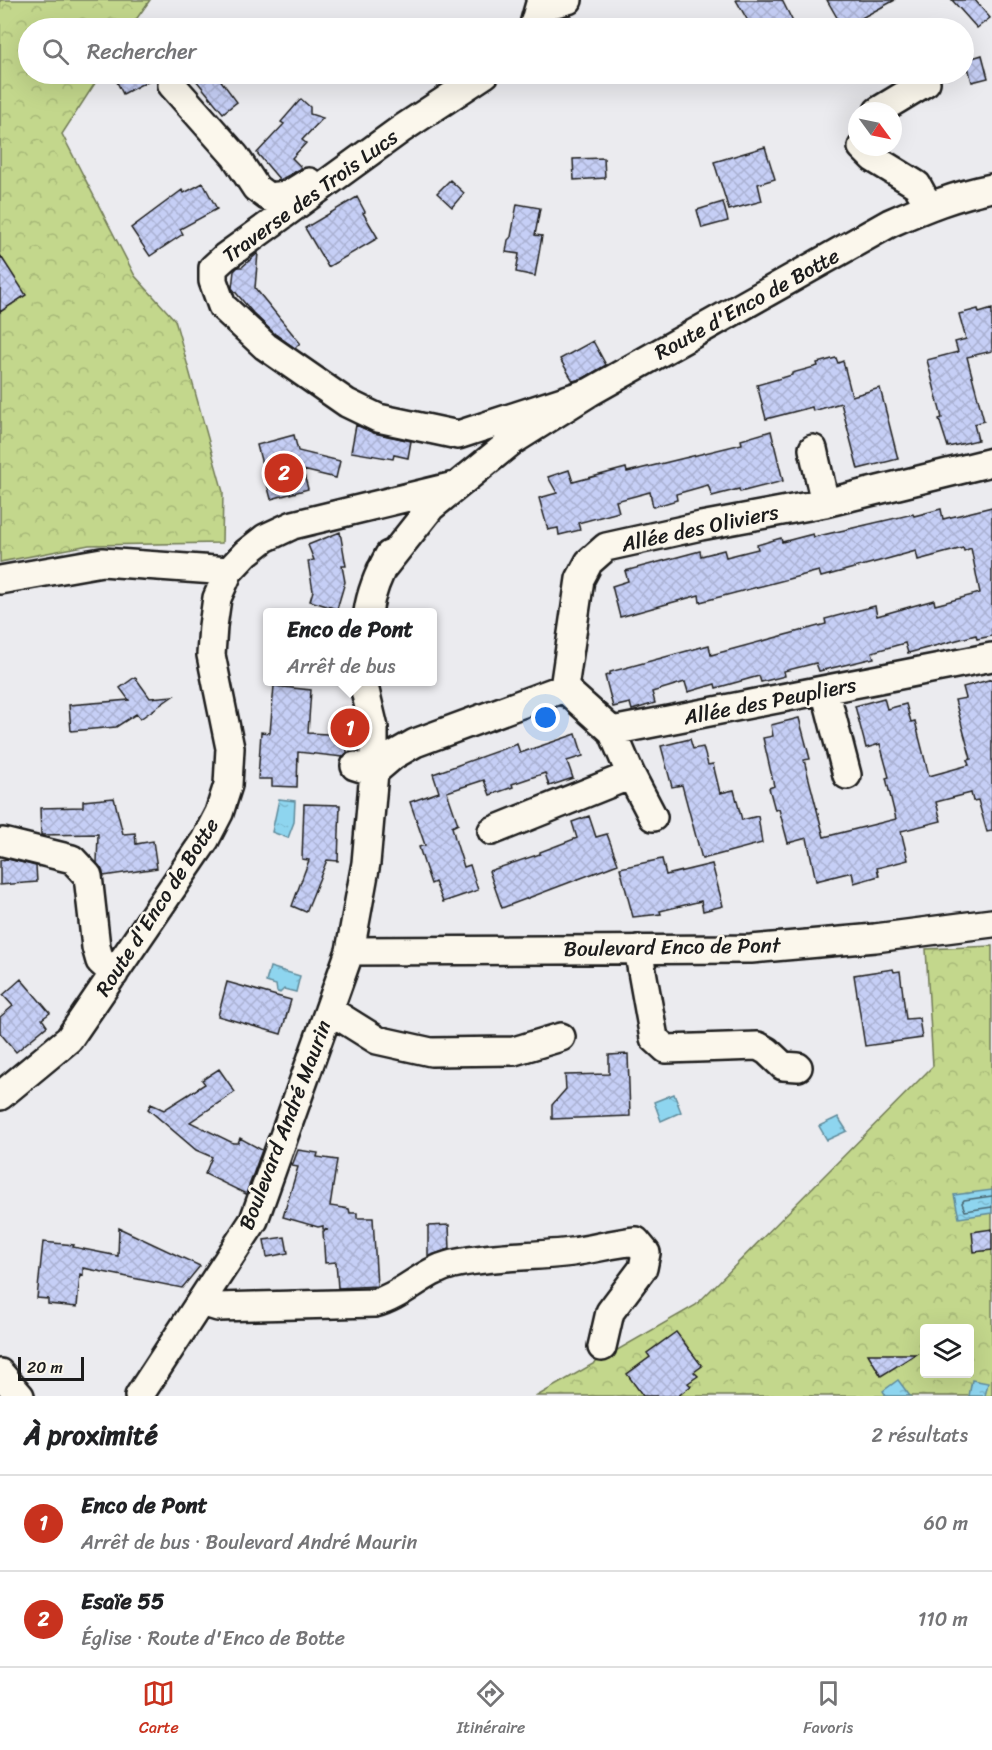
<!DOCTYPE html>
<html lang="fr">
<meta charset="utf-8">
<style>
body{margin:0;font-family:Sriracha,sans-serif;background:#f2f2f2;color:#202124}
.controls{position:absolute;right:18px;bottom:18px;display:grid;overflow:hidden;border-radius:6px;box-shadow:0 6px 24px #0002}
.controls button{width:54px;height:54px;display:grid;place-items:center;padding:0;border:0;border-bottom:2px solid #e0e0e0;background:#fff;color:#202124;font:30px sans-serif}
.compass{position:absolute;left:848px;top:102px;width:54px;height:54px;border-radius:50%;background:#fff;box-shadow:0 6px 24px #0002;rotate:123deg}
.scale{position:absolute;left:18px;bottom:15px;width:66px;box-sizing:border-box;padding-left:6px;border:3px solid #1c1c1c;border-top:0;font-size:16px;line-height:21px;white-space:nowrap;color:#1c1c1c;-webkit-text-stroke:4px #fbf7ec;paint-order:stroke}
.you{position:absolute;left:546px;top:718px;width:21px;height:21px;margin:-15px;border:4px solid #fff;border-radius:50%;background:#1a73e8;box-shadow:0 0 0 9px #1a73e833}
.badge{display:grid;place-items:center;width:39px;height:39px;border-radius:50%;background:#c8321e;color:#fff;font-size:20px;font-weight:700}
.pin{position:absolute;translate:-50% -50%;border:3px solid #fff;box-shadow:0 2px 6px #0006}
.popup{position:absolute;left:263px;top:608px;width:174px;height:78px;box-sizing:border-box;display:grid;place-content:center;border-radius:6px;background:#fff;filter:drop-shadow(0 2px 4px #0005);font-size:20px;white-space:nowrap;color:#757577}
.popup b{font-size:22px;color:#202124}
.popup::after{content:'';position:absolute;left:50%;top:100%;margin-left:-12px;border:12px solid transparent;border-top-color:#fff}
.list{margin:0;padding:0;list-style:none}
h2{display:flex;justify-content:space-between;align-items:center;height:78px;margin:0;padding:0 24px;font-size:26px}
h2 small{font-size:20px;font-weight:400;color:#757577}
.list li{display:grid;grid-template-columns:39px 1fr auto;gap:18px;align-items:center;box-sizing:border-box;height:96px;padding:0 24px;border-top:2px solid #e0e0e0}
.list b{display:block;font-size:22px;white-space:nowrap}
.list p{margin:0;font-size:20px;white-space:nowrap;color:#757577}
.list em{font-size:20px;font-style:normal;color:#757577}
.icon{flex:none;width:33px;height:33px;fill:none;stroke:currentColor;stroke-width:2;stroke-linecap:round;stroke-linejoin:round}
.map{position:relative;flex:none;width:992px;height:1396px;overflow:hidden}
.search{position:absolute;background:#fff;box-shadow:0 6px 24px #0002;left:18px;right:18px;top:18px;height:66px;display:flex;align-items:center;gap:15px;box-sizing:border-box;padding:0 21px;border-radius:33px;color:#757577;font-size:22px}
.sheet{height:270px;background:#fff}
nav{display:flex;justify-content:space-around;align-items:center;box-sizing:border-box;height:84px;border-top:2px solid #e0e0e0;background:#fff;font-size:16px;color:#757577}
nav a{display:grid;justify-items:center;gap:3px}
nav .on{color:#c8321e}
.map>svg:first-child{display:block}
.forest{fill:url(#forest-crowns);stroke:#707a54;stroke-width:1.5;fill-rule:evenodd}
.water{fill:url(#water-ripples);stroke:#608b9b;stroke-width:1.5}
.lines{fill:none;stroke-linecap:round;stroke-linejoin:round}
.shore{stroke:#4a6670;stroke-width:1.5}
.building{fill:url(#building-cross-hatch);stroke:#1c1c1c;stroke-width:1.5}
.minor-casing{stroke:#1c1c1c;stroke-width:32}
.minor{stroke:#fbf7ec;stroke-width:27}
.labels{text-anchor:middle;stroke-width:5;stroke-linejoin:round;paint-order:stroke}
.street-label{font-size:21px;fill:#1c1c1c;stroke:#fbf7ec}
</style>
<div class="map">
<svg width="992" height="1396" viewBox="0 0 992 1396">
<defs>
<pattern id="forest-crowns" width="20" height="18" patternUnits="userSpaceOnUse" patternTransform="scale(1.5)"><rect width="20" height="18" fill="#c3d78c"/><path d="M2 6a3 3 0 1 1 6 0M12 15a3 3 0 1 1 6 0" fill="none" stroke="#a7b878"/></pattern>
<pattern id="water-ripples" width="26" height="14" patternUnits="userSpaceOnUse" patternTransform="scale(1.5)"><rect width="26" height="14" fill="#8ed5ef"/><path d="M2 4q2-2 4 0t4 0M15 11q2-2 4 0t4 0" fill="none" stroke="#7ab6cc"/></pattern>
<pattern id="building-cross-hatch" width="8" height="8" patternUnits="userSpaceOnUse" patternTransform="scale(1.5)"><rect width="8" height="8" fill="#c6cff6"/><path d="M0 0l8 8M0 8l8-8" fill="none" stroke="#aab1d2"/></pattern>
</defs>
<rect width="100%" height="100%" fill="#ebebef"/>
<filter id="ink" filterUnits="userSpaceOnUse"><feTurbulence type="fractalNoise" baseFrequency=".0167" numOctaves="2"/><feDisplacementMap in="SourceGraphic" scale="12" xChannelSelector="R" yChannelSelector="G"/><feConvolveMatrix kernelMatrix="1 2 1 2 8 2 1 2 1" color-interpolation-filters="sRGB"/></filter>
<g filter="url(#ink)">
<path class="forest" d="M0 0H150L130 28H28V74H101L62 134 135 276 175 320 223 492 222 543 89 545 0 562Z
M992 946V1396H537L696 1305 933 1066 926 949ZM924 1328H970V1374H924Z"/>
<path class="water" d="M279 799 295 801 294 822 288 838 272 832Z
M270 967 300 976 296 992 284 989 280 993 277 992 276 985 266 982Z
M674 1094 681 1112 661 1121 654 1102Z
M838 1117 847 1131 827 1140 819 1126Z
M992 1190V1213L959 1218 954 1195Z
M898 1380 910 1396H886L883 1391Z
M972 1380 988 1383 985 1396H969Z"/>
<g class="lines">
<path class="shore" d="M992 1196 964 1200 962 1203 965 1211 992 1207"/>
</g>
<path class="building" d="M736 0H782L796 28H752Z
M827 0H895L843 28Z
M952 0H975L990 18 977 28Z
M982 55 988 78 972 82 966 60Z
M113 74H161L123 94Z
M191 74H216L237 102 223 113Z
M301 99 310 107V114L323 118 302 140 306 143 292 158 302 168 280 180 257 153 284 124 281 122Z
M765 147 775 179 758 184 762 201 729 210 714 162Z
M604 158 605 178 574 180 573 159Z
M450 180 464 193 452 207 437 193Z
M203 183 217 209 180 229 183 234 150 256 131 228 182 190 184 193Z
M357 197 365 212 363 213 378 238 328 267 305 228Z
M723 202 728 221 702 228 697 210Z
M517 204 540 208 535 235 542 236 535 276 516 272 519 254 506 252 508 240 511 237Z
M258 253 255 288 300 343 295 348 275 334 253 313 232 288 234 271 238 267H242Z
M0 255 26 295 0 312Z
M978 309 979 313 992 309V351L967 357 984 421 974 424 978 440 948 447 939 419 942 418 927 360 958 352 955 342 966 339 959 314Z
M593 341 606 365 584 378 573 381 560 359Z
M836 358 838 363 843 361 852 396 880 388 898 459 858 469 841 403 813 411 812 407 766 419 757 385 792 375V373L818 366 817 363Z
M356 425 374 433 411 441 408 458 394 455 393 459 351 452Z
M771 431 783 481 740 492 739 489 712 496 708 485 676 494 677 500 653 507 650 492 616 501 619 512 578 523 580 530 559 535 558 528 548 530 539 498 557 493 548 477 569 470 573 482 626 468 627 472 742 444 741 440Z
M294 435 298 451 340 461 336 478 303 470 308 489 271 499 257 445Z
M992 507V636L977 639 976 635 908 653 905 643 872 652 874 658 819 671 816 663 784 671 785 676 761 682 759 676 716 688 715 684 688 692 685 682 652 692 655 703 632 710 630 703 613 707 605 676 610 674V672L709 645 711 655 826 624 825 619 875 606 877 616 934 600 935 605 980 593 971 548 964 551 963 548 918 560 916 551 821 577 819 571 700 602 699 595 620 617 612 586 628 581 625 571 700 551 701 556 724 550 726 557 758 549 757 545 781 538 782 542 813 534 814 537 913 514 914 516 941 509 943 519Z
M340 532 346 566H342L345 582 337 609 310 601 313 591 308 561 314 560 308 545Z
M135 677 150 698 173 696 140 719 136 714 116 727 71 731 69 705 129 700 120 688Z
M992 679V831L987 832 978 800 973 801 971 793 936 802 941 821 901 831 908 860 877 868 879 876 854 883 852 872 816 881 807 838 788 843 779 809 775 810 769 788 774 786 763 738 773 736 771 725 799 718 810 759 804 760 824 837 896 819 886 778 889 777 880 744 866 748 855 706 884 698 887 709 906 704 911 722 915 721 929 776 969 765 967 760 971 759 955 700 966 698 963 687Z
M274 686 311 690 308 733 347 735V753L343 757 298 752 297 787 272 786V779H258L261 732 270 733Z
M576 734 583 756 567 761 573 778 549 786 545 773 512 784 513 787 490 795 484 780 447 792 458 824 452 827 456 842 464 867 470 865 478 890 443 902 435 882 431 884 425 866 419 847 425 845 410 802 439 792 433 774 517 744 520 753Z
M690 739 693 749 703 747 708 765 713 764 720 793 734 790 742 820 758 816 762 843 702 859 682 785 672 787 661 746Z
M114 798 123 834 135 833 136 844 153 841 157 868 104 876 97 863 98 834 41 835 40 808 83 807V801Z
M304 804 340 805 338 861 327 860 306 912 292 906 309 860 302 859Z
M589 816 596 837 607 834 618 864 502 908 489 871 540 854V852L577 838 572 822Z
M8 859 36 866 37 882 0 885V860Z
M662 859 666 875 712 864 723 906 703 911 701 901 660 911 661 914 633 917 620 868Z
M893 969 894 972 900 971 906 1019 919 1018 922 1038 865 1046 854 975Z
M21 979 50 1013 42 1019 47 1026 16 1052 0 1033V1017L13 1006 3 995Z
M227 982 291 1000 281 1034 218 1016Z
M628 1054 630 1116 552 1119V1105L566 1089 565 1075 609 1074V1055Z
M219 1069 235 1092 190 1122 233 1143H238L240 1138 262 1150 246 1194 205 1174 212 1157 196 1150 148 1109 151 1104 164 1110 205 1084 202 1080Z
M298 1150 318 1153 317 1157 337 1160 330 1206 349 1209 350 1213H357V1218H373L377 1286 338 1288 336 1262 325 1263 323 1231 328 1230 323 1229V1226L318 1227 283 1217 298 1167 292 1166Z
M449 1225 450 1249 428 1256V1226Z
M119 1228 200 1266 182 1288 83 1268V1275L80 1274 77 1307 48 1304V1299L37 1298 43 1242 74 1245 73 1247 118 1256Z
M992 1229V1250L974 1252 972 1232Z
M285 1237 288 1253 267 1257 264 1240Z
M676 1332 702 1366 694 1372 698 1376 688 1383 691 1386 678 1396H643L627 1374 650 1357 647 1353Z
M868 1354H916L881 1376Z"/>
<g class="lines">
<g class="minor-casing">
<path id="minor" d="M540 7 568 0
M533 28 541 0
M485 74 400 130 225 257 213 268V281L222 306 265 346 347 403 378 418 458 435 590 392
M172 85 235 156 256 188 268 197 288 195 309 182
M878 111 926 82
M862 147 873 158 917 185 928 205
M813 449 825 503
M381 570 431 507 512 441 590 392 890 223C924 208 956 195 992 188
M0 580 102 562 229 571
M368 612C371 592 379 573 389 555
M564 688 612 731 992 657
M825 690 847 775
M612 731 631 775 653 817
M355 766 374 772 394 755 415 743 564 688 580 579 589 562 606 547 701 526 825 503 992 462
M492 831 631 775
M3 842 72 859 88 876 96 947 100 961 114 974
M638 949 654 1038 666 1049 758 1046 767 1051 783 1066 798 1067
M350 951 751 949 875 938 992 923
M329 1010 377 1040 431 1052 514 1051 561 1037
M0 1096 69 1039 205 840 219 813 228 785 230 748 211 655 213 626 217 598 229 571 246 553 265 538 293 525 458 485
M202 1302 218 1307 375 1303C403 1296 423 1271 453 1264 492 1255 533 1257 572 1252 594 1249 614 1243 636 1241L646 1253 643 1268 610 1312 602 1347
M0 1373 20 1396
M139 1396 254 1220 350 951 366 863 374 772V728L363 682"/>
</g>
<use href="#minor" class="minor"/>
</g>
</g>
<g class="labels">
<g class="street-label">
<text transform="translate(310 196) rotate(-36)" y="7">Traverse des Trois Lucs</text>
<text transform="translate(747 304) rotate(-29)" y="7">Route d'Enco de Botte</text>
<text transform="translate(700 528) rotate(-12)" y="7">Allée des Oliviers</text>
<text transform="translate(770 701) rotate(-11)" y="7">Allée des Peupliers</text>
<text transform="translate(157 907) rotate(-57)" y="7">Route d'Enco de Botte</text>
<text transform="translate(672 947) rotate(-1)" y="7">Boulevard Enco de Pont</text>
<text transform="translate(285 1125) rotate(-69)" y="7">Boulevard André Maurin</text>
</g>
</g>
</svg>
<div class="controls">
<button><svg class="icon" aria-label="layers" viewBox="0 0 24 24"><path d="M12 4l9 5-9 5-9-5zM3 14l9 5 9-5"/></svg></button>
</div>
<svg class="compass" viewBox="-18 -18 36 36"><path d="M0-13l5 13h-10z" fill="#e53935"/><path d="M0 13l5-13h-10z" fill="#757577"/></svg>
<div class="scale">20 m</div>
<div class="you"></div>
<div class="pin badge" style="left:350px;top:728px">1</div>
<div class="popup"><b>Enco de Pont</b>Arrêt de bus</div>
<div class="pin badge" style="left:284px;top:473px">2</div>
<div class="search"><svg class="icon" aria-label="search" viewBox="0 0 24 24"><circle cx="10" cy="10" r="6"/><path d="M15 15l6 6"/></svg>Rechercher</div>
</div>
<section class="sheet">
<h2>À proximité<small>2 résultats</small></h2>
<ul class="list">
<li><span class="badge">1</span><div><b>Enco de Pont</b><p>Arrêt de bus · Boulevard André Maurin</p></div><em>60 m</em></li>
<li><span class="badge">2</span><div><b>Esaïe 55</b><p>Église · Route d'Enco de Botte</p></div><em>110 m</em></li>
</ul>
</section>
<nav>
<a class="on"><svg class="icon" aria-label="map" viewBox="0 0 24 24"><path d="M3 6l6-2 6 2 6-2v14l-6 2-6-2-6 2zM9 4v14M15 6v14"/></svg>Carte</a>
<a><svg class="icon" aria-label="directions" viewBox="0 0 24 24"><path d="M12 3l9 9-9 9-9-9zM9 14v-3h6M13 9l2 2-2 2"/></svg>Itinéraire</a>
<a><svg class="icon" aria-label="saved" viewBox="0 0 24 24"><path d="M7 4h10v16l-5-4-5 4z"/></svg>Favoris</a>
</nav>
